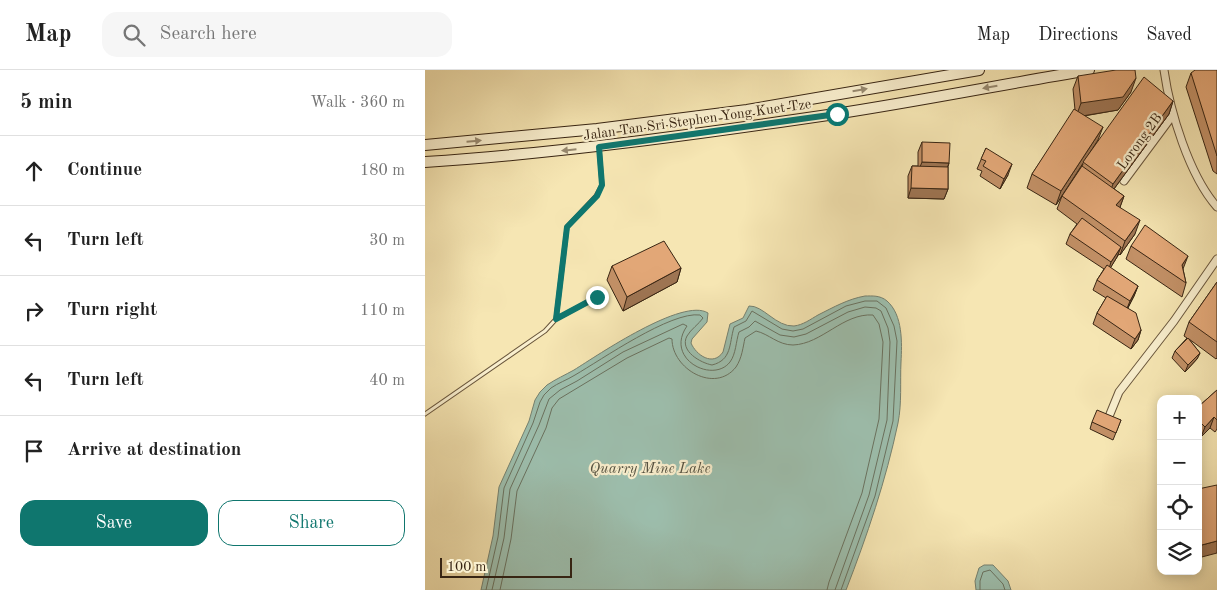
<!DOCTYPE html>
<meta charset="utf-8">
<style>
body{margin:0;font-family:"Old Standard TT",serif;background:#f6f6f6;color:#222}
.controls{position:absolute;right:15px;bottom:15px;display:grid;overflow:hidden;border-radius:10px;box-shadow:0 2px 12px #0003}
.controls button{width:45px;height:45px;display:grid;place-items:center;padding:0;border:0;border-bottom:1px solid #e0e0e0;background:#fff;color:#222;font:25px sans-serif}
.scale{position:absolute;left:15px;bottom:12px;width:132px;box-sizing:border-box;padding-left:5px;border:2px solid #382513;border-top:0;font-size:14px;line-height:18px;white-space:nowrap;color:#382513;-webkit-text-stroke:4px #f9efce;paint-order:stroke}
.stop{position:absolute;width:15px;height:15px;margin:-11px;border:4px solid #0f766e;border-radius:50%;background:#fff}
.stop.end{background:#0f766e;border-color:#fff;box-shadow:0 1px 5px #0008}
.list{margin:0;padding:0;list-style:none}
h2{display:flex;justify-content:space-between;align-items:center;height:65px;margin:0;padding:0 20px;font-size:21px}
h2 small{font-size:16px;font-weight:400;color:#767676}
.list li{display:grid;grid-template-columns:32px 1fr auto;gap:15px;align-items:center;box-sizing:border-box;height:70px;padding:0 20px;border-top:1px solid #e0e0e0}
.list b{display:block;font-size:19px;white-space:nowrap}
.list em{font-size:16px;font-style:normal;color:#767676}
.actions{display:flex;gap:10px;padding:15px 20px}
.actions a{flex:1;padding:11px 0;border:1px solid #0f766e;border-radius:15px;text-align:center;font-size:18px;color:#0f766e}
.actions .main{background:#0f766e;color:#fff}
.icon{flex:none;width:28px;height:28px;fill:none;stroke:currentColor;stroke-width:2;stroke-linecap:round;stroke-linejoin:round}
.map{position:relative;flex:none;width:792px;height:520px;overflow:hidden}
header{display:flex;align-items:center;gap:30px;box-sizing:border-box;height:70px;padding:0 25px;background:#fff;border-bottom:1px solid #e0e0e0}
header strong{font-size:24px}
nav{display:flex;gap:28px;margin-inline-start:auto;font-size:18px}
.search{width:350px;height:45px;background:#f6f6f6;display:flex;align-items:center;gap:12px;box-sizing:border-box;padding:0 18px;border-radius:15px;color:#767676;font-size:19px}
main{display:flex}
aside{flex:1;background:#fff}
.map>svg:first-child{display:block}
.water{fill:#9dbfae;stroke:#758170}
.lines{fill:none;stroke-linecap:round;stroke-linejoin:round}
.shore{stroke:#6a7260;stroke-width:1}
.service-casing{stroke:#68553b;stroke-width:5}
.minor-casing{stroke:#68553b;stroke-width:9}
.secondary-casing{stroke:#382513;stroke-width:12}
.service{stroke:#f9efce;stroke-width:3}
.minor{stroke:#f9efce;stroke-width:7}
.secondary{stroke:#f9efce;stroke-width:10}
.wall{fill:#c29066;stroke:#382513}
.shaded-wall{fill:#9e7553;stroke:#382513}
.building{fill:#e2a777;stroke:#382513}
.oneway{fill:#988a70}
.route{stroke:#0f766e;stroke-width:6}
.labels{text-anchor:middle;stroke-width:4.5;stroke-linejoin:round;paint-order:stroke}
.street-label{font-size:14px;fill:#382513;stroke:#f9efce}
.water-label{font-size:15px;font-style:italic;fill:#565342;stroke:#f9efce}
</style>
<header>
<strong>Map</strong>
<div class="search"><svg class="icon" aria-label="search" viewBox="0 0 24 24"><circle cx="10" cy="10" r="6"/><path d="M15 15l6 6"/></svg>Search here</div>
<nav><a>Map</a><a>Directions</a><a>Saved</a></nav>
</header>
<main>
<aside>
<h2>5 min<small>Walk · 360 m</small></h2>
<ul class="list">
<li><svg class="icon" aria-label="ahead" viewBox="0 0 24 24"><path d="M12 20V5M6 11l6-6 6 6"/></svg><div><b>Continue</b></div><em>180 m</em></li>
<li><svg class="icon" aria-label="left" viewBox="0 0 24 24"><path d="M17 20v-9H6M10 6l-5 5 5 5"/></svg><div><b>Turn left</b></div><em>30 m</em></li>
<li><svg class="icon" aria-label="right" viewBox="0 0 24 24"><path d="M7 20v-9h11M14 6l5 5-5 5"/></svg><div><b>Turn right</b></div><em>110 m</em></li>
<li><svg class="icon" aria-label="left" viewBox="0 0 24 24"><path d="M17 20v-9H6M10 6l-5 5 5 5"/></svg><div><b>Turn left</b></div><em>40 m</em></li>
<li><svg class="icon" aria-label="arrive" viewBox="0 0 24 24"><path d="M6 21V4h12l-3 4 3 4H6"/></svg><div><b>Arrive at destination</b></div></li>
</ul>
<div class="actions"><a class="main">Save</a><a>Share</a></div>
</aside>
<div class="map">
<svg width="792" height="520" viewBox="0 0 792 520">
<rect width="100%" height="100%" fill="#f6e6b3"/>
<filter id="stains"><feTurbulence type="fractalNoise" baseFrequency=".004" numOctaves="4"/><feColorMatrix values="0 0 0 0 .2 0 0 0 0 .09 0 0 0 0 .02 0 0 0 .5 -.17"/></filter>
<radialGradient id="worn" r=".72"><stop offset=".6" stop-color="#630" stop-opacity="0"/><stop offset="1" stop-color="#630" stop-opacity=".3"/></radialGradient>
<path class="water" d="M440 226C447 226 455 225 462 231 478 245 477 273 476 292 475 312 477 333 473 353 461 410 442 466 421 520H56L68 466 74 417 104 351 110 330 115 322 122 315C131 309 140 305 149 300 173 285 258 227 283 243L282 252 267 269 266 273C271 285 288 297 298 282L305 254 318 248 324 236C338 235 351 257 369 256 378 255 386 249 393 245 409 237 423 229 440 226Z
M559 495H568L583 511 586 520H551L550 511 554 498Z"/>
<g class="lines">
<path class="shore" d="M61 520 73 467 79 418 108 353 115 332 119 325 126 318C133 313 142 310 150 305 176 290 246 241 275 245L278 248C274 254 266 259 262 266 254 281 276 293 287 295 307 290 304 274 309 257L321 251 327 241 357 259 368 261 378 259 421 236 440 231H452L461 238 469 256 472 271 468 351 450 426 416 520
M67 520 79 468 85 419 114 355 124 329 135 320 152 311 198 282 258 254 262 256C239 289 288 314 305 292 311 284 311 271 314 262L324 257 330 251 355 265 369 267 381 264 423 242 440 237 451 238 456 241 463 258 465 272 462 350 444 425 410 520
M75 520 86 469 92 421 121 358 127 338 134 329 202 288 244 268 247 269C247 299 290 324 311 297 317 288 318 277 320 268L331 261C344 264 353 275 368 275 397 274 418 243 448 245L454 254 458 272 454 349 437 423 404 512 402 520
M555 520V511L558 502 565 500 578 514 580 520"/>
<g class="service-casing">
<path id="service" d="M131 249 172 227
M0 344 120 261 131 249 142 157 171 126 177 115 174 77"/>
</g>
<g class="minor-casing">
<path id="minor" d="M739 0C745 42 764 105 792 137
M699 111 748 45
M685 344 694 322 749 251 792 189"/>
</g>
<g class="secondary-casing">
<path id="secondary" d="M0 75 172 59 322 40 554 0
M0 92C137 83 274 64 410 44 495 31 580 14 664 0"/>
</g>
<use href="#service" class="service"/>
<use href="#minor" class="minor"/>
<use href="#secondary" class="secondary"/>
</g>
<path class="wall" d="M792 0V104L788 101 761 17 766 3Z
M653 6 706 22 693 40 659 46 673 70 663 85 748 31 744 44 689 119 699 126 695 137 710 164 695 185 694 184 685 198 713 216 709 226 703 238 716 260 713 270 706 279 668 254 672 243 681 228 668 220 672 210 679 199 641 174 645 164 652 154 632 139 637 126 658 94 631 135 602 118 607 104 650 40 648 19Z
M497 72 524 93 523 97V119L519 129 483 128V106L487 96H493V82Z
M561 78 583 105 575 119 555 106 557 101 552 99Z
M706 176 758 199 761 213 757 227 701 189Z
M187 196 256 198 252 212 198 241 182 210Z
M792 212V288L791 289 764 269 775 283 772 289 760 302 747 288 750 281 762 268 759 266 764 252Z
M792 320V359L790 362 785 358 776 367 773 364V337Z
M696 350 688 370 665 359 667 352Z"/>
<path class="shaded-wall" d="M711 8 706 22 693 40 651 47 656 33Z
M748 31 744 44 683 127 688 114Z
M678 57 673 70 631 135 636 121Z
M497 92 524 93 520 103 493 102Z
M587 94 583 105 575 119 579 109Z
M486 118 523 119 519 129 483 128Z
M699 126 694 140 691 135Z
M715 150 710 164 695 185 700 171Z
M696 177 692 187 683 202 686 192Z
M763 186 758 199 753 208 757 195Z
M256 198 252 212 198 241 202 227Z
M713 216 709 226 701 241 705 231Z
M716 260 713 270 706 279 710 269Z
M775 283 772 289 760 302 763 295Z
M789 347 785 358 776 367 780 357Z
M792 471V483L773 488V476Z"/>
<path class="building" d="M691 0H710L711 8 698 27 656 33 653 6Z
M770 0H792V86L766 3Z
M719 7 748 31 688 114 658 92Z
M649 39 678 57 636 121 607 104Z
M497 72 525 73 524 93 497 92Z
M561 78 587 94 579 109 558 96 561 91 556 89Z
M487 96 523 97V119L486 118Z
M657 96 699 126 691 135 715 150 700 171 637 126Z
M657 148 696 177 686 192 645 164Z
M720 155 763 186 757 195 761 213 706 176Z
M239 171 256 198 202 227 187 196Z
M682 195 713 216 705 231 672 210Z
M792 212V272L764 252Z
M682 226 711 243 716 260 710 269 672 243Z
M763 268 775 283 763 295 750 281Z
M792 320V350L789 347 780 357 773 350V337Z
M672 340 696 350 691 363 667 352Z
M792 415V471L773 476V419Z"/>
<defs><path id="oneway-solid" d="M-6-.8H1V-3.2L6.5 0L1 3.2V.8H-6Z" transform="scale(1.25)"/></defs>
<g class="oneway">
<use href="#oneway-solid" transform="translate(565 17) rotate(170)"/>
<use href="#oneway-solid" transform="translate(435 20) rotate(-10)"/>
<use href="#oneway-solid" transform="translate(49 71) rotate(-5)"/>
<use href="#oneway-solid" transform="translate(144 80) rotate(174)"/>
</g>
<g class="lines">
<path class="route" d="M172 227 131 249 142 157 172 126 177 115 174 77 412 44"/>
</g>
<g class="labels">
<g class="street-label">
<text transform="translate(272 49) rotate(-8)" y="5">Jalan Tan Sri Stephen Yong Kuet Tze</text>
<text transform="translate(714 71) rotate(-54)" y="5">Lorong 2B</text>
</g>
<g class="water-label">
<text x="225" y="403">Quarry Mine Lake</text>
</g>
</g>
<rect width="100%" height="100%" filter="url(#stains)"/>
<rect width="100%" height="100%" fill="url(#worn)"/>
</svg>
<div class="controls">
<button>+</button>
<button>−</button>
<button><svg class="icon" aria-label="locate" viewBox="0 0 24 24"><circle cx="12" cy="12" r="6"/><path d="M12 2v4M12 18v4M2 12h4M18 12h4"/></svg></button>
<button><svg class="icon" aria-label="layers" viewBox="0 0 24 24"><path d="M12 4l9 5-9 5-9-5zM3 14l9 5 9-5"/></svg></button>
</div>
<div class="scale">100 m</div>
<div class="stop" style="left:412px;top:44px"></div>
<div class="stop end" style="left:172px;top:227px"></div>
</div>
</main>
